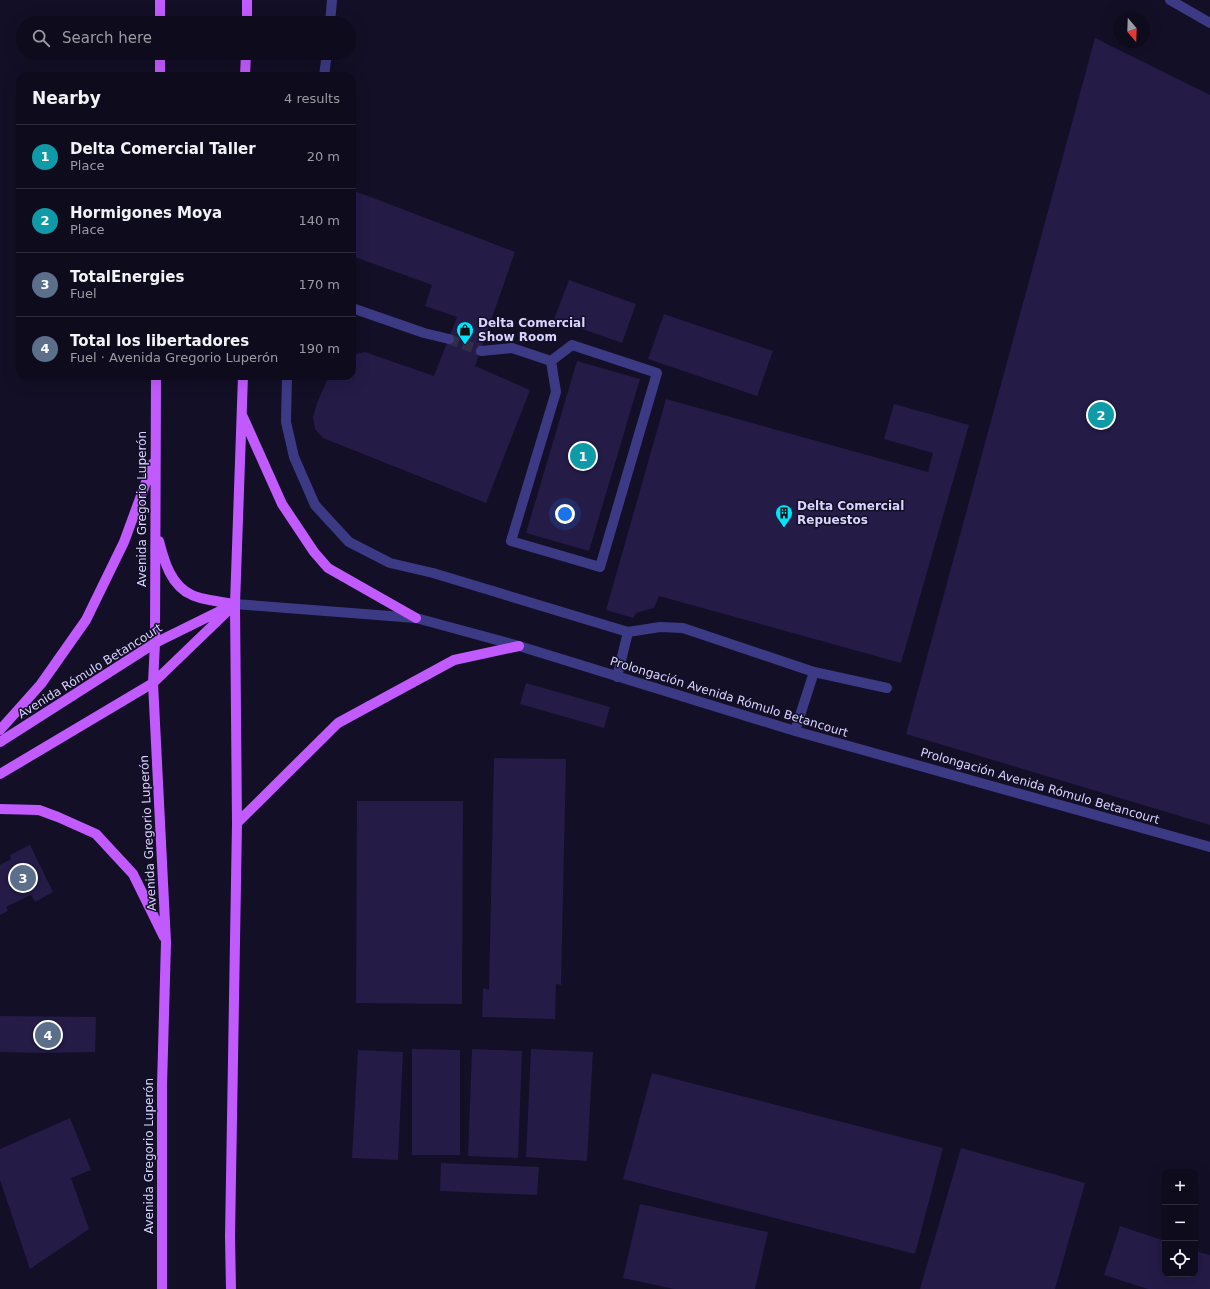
<!DOCTYPE html>
<meta charset="utf-8">
<style>
body{margin:0;font-family:"DejaVu Sans",sans-serif;background:#171425;color:#f1f3f6}
.controls{position:absolute;right:12px;bottom:12px;display:grid;overflow:hidden;border-radius:8px;box-shadow:0 4px 16px #0002}
.controls button{width:36px;height:36px;display:grid;place-items:center;padding:0;border:0;border-bottom:1px solid #2e2b3b;background:#0e0b1c;color:#f1f3f6;font:20px sans-serif}
.compass{position:absolute;left:1114px;top:12px;width:36px;height:36px;border-radius:50%;background:#0e0b1c;box-shadow:0 4px 16px #0002;rotate:161deg}
.you{position:absolute;left:565px;top:514px;width:14px;height:14px;margin:-10px;border:3px solid #fff;border-radius:50%;background:#1a73e8;box-shadow:0 0 0 6px #1a73e833}
.badge{display:grid;place-items:center;width:26px;height:26px;border-radius:50%;background:#0b8043;color:#fff;font-size:13px;font-weight:700}
.pin{position:absolute;translate:-50% -50%;border:2px solid #fff;box-shadow:0 1px 4px #0006}
.list{margin:0;padding:0;list-style:none}
h2{display:flex;justify-content:space-between;align-items:center;height:52px;margin:0;padding:0 16px;font-size:17px}
h2 small{font-size:13px;font-weight:400;color:#9b9ba3}
.list li{display:grid;grid-template-columns:26px 1fr auto;gap:12px;align-items:center;box-sizing:border-box;height:64px;padding:0 16px;border-top:1px solid #2e2b3b}
.list b{display:block;font-size:15px;white-space:nowrap}
.list p{margin:0;font-size:13px;white-space:nowrap;color:#9b9ba3}
.list em{font-size:13px;font-style:normal;color:#9b9ba3}
.icon{flex:none;width:22px;height:22px;fill:none;stroke:currentColor;stroke-width:2;stroke-linecap:round;stroke-linejoin:round}
.map{position:relative;flex:none;width:1210px;height:1289px;overflow:hidden}
.search{position:absolute;background:#0e0b1c;box-shadow:0 4px 16px #0002;left:16px;top:16px;width:340px;height:44px;display:flex;align-items:center;gap:10px;box-sizing:border-box;padding:0 14px;border-radius:22px;color:#9b9ba3;font-size:15px}
.panel{position:absolute;background:#0e0b1c;box-shadow:0 4px 16px #0002;left:16px;top:72px;width:340px;height:308px;border-radius:12px}
.map>svg:first-child{display:block}
.building{fill:#241b47}
.lines{fill:none;stroke-linecap:round;stroke-linejoin:round}
.minor-tunnel{stroke:#312d47;stroke-width:10;stroke-dasharray:10 5;stroke-linecap:butt}
.minor{stroke:#3d3a85;stroke-width:10}
.major{stroke:#c25bff;stroke-width:10}
.labels{text-anchor:middle;stroke-width:3;stroke-linejoin:round;paint-order:stroke}
.poi-label{font-size:12px;font-weight:bold;fill:#d9d4ff;stroke:#130f26;text-anchor:start}
.street-label{font-size:12px;fill:#d9d4ff;stroke:#130f26}
</style>
<div class="map">
<svg width="1210" height="1289" viewBox="0 0 1210 1289">
<rect width="100%" height="100%" fill="#130f26"/>
<path class="building" d="M1095 38 1210 95V825L906 734Z
M352 190 515 252 475 366 530 390 486 503 323 438 315 429 313 417 317 403 329 376H352V355L365 352 434 376 457 317 425 306 432 285 352 256Z
M569 280 636 304 622 343 554 319Z
M664 314 773 351 757 396 648 359Z
M577 361 640 379 589 551 526 533Z
M666 399 928 472 933 453 884 439 894 404 969 425 901 663 659 596 654 608 636 613 633 618 606 610Z
M526 683 610 707 604 728 520 704Z
M494 758 566 759 561 985 556 984 555 1019 482 1017 483 988 489 990Z
M357 801H463L462 1004 356 1003Z
M30 845 53 892 35 902 31 895 6 907 8 911 0 915V865L11 859 10 855Z
M0 1016 96 1017 95 1052 44 1053 0 1052Z
M412 1049 460 1050V1155H412Z
M472 1049 522 1051 518 1158 468 1156Z
M531 1049 593 1052 587 1161 526 1157Z
M358 1050 403 1052 398 1160 352 1158Z
M652 1073 943 1148 915 1254 623 1179Z
M70 1118 91 1170 71 1178 89 1229 30 1269 0 1180V1149Z
M961 1148 1085 1183 1055 1289H920Z
M441 1163 539 1167 537 1195 440 1191Z
M640 1204 768 1232 755 1289H674L623 1278Z
M1120 1226 1165 1241V1274H1195V1251L1210 1255V1289H1148L1104 1275Z"/>
<g class="lines">
<path class="minor-tunnel" d="M449 339 481 351"/>
<path class="minor" d="M1170 0 1210 23
M330 23 332 0
M324 76 327 53
M352 308 424 333 449 339
M572 345 657 373 600 567 511 541 556 392 551 361Z
M481 351 512 348 551 361
M287 376 286 422 294 457 315 505 349 542 390 563 433 573 628 632 660 627 683 628 814 672 887 688
M235 604 416 618 519 646 795 731 1210 847
M617 677 628 632
M795 731 814 672"/>
<path class="major" d="M160 23V0
M247 23V0
M160 76V53
M245 76 246 53
M156 376 155 643 153 683 166 942 162 1086V1289
M243 417 282 504 314 552 328 568 416 618
M159 541C164 561 171 586 192 595 202 600 223 602 235 604
M0 730 41 684 86 620 124 542 153 463
M0 742 155 643 226 608
M0 774 153 683 235 604
M0 809 39 810 58 817 96 834 133 874 164 937
M237 823 338 723 454 660 519 646
M231 1289 230 1237 237 823 235 604 243 376"/>
</g>
<defs>
<g id="shop-pin" transform="scale(0.9)"><path d="M0 17L-7.5 6A9.5 9.5 0 1 1 7.5 6Z" fill="#00e5ff" stroke="#130f26"/><path d="M-5-2.5h2.3a2.7 3.5 0 0 1 5.4 0H5L5.5 6h-11ZM-1.5-2.5h3a1.5 2.3 0 0 0-3 0Z" fill="#111"/></g>
<g id="building-pin" transform="scale(0.9)"><path d="M0 17L-7.5 6A9.5 9.5 0 1 1 7.5 6Z" fill="#00e5ff" stroke="#130f26"/><path d="M-4-6H4V6H1V3H-1V6H-4ZM-2.5-4.3h1.7v1.8h-1.7ZM.8-4.3h1.7v1.8H.8ZM-2.5-1h1.7V.8h-1.7ZM.8-1h1.7V.8H.8Z" fill="#111"/></g>
</defs>
<g fill-rule="evenodd">
<use href="#shop-pin" x="465" y="330"/>
<use href="#building-pin" x="784" y="513"/>
</g>
<g class="labels">
<g class="poi-label">
<text x="478" y="327">Delta Comercial<tspan x="478" dy="14">Show Room</tspan></text>
<text x="797" y="510">Delta Comercial<tspan x="797" dy="14">Repuestos</tspan></text>
</g>
<g class="street-label">
<text transform="translate(142 509) rotate(-90)" y="4">Avenida Gregorio Luperón</text>
<text transform="translate(90 671) rotate(-32)" y="4">Avenida Rómulo Betancourt</text>
<text transform="translate(729 697) rotate(17)" y="4">Prolongación Avenida Rómulo Betancourt</text>
<text transform="translate(1040 786) rotate(16)" y="4">Prolongación Avenida Rómulo Betancourt</text>
<text transform="translate(148 833) rotate(-93)" y="4">Avenida Gregorio Luperón</text>
<text transform="translate(149 1156) rotate(-90)" y="4">Avenida Gregorio Luperón</text>
</g>
</g>
</svg>
<div class="controls">
<button>+</button>
<button>−</button>
<button><svg class="icon" aria-label="locate" viewBox="0 0 24 24"><circle cx="12" cy="12" r="6"/><path d="M12 2v4M12 18v4M2 12h4M18 12h4"/></svg></button>
</div>
<svg class="compass" viewBox="-18 -18 36 36"><path d="M0-13l5 13h-10z" fill="#e53935"/><path d="M0 13l5-13h-10z" fill="#9b9ba3"/></svg>
<div class="you"></div>
<div class="pin badge" style="left:583px;top:456px;background:#0f9aa8">1</div>
<div class="pin badge" style="left:1101px;top:415px;background:#0f9aa8">2</div>
<div class="pin badge" style="left:23px;top:878px;background:#5c6f8a">3</div>
<div class="pin badge" style="left:48px;top:1035px;background:#5c6f8a">4</div>
<div class="search"><svg class="icon" aria-label="search" viewBox="0 0 24 24"><circle cx="10" cy="10" r="6"/><path d="M15 15l6 6"/></svg>Search here</div>
<section class="panel">
<h2>Nearby<small>4 results</small></h2>
<ul class="list">
<li><span class="badge" style="background:#0f9aa8">1</span><div><b>Delta Comercial Taller</b><p>Place</p></div><em>20 m</em></li>
<li><span class="badge" style="background:#0f9aa8">2</span><div><b>Hormigones Moya</b><p>Place</p></div><em>140 m</em></li>
<li><span class="badge" style="background:#5c6f8a">3</span><div><b>TotalEnergies</b><p>Fuel</p></div><em>170 m</em></li>
<li><span class="badge" style="background:#5c6f8a">4</span><div><b>Total los libertadores</b><p>Fuel · Avenida Gregorio Luperón</p></div><em>190 m</em></li>
</ul>
</section>
</div>
